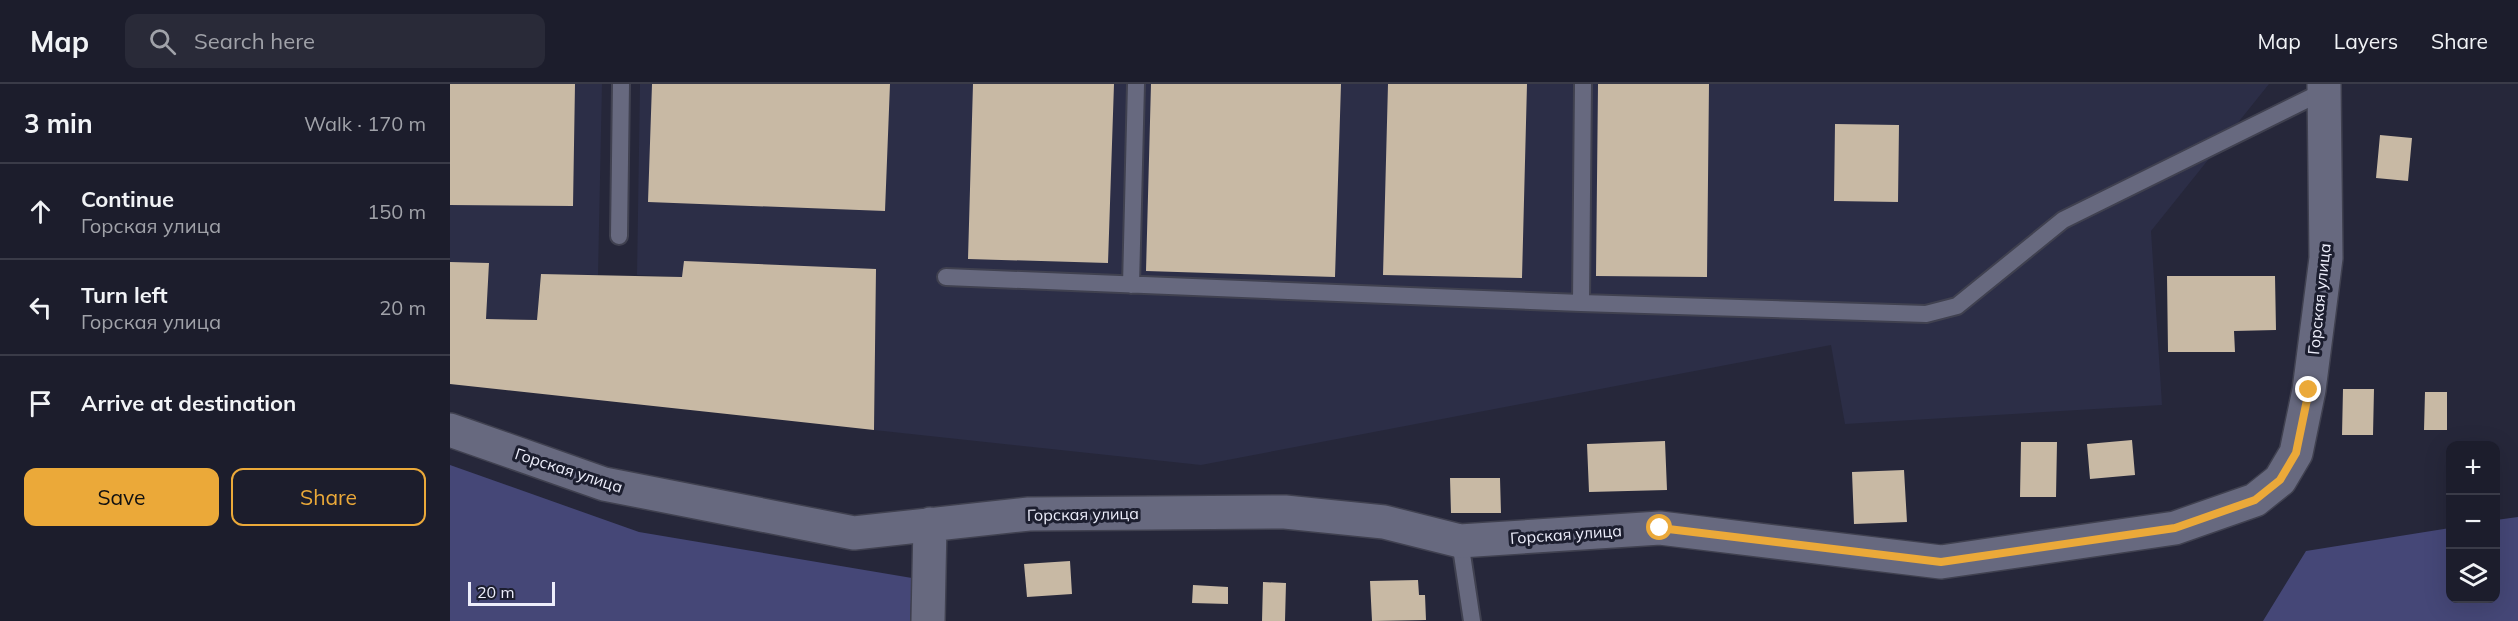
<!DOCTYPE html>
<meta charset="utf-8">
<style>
body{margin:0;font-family:Mulish,sans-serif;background:#292a38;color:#f1f3f6}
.controls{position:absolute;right:18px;bottom:18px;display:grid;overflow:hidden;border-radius:12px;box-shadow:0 6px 24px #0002}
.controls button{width:54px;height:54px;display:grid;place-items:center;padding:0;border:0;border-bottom:2px solid #3a3b48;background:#1c1d2c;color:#f1f3f6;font:30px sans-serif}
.scale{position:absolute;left:18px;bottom:15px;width:87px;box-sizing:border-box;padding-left:6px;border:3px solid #edeefb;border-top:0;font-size:16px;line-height:21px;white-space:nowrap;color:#edeefb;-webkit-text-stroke:4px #1c1e2f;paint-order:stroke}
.stop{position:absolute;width:18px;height:18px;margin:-14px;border:4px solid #eba939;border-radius:50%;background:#fff}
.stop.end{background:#eba939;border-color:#fff;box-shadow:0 2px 6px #0008}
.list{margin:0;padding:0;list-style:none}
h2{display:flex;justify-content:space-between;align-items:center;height:78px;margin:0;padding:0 24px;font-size:26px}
h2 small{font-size:20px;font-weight:400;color:#a0a2a9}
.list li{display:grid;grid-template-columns:39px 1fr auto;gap:18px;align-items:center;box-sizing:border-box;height:96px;padding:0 24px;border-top:2px solid #3a3b48}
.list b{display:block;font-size:22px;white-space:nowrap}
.list p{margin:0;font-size:20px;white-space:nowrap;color:#a0a2a9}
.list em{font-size:20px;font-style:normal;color:#a0a2a9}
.actions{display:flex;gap:12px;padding:18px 24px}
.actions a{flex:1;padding:14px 0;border:2px solid #eba939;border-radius:12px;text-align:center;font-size:21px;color:#eba939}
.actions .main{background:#eba939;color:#111}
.icon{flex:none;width:33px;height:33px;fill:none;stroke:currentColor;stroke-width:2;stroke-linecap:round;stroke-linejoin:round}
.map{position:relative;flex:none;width:2068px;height:537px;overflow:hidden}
header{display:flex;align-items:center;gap:36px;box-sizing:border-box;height:84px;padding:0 30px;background:#1c1d2c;border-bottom:2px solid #3a3b48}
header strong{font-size:28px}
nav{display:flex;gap:33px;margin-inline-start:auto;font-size:21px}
.search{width:420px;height:54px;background:#292a38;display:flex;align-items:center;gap:15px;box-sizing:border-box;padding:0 21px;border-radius:12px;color:#a0a2a9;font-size:22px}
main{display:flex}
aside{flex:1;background:#1c1d2c}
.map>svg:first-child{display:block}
.built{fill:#2c2e47}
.green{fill:#454777}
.building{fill:#c8b9a4}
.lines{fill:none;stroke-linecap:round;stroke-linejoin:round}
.service-casing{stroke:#404150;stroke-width:20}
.minor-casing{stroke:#404150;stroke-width:36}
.service{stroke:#67697f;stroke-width:16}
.minor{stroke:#67697f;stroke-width:33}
.route{stroke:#eba939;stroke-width:8}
.labels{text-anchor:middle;stroke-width:6;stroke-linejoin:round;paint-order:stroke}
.street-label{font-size:16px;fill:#edeefb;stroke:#1c1e2f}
</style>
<header>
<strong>Map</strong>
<div class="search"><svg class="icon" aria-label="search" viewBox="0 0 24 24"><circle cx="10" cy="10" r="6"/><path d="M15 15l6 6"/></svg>Search here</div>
<nav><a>Map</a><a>Layers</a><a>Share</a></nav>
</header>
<main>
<aside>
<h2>3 min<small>Walk · 170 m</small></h2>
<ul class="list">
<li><svg class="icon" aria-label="ahead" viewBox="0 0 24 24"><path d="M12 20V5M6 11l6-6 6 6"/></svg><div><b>Continue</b><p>Горская улица</p></div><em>150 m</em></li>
<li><svg class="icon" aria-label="left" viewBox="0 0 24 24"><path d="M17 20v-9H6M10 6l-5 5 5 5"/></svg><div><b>Turn left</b><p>Горская улица</p></div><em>20 m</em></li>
<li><svg class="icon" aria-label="arrive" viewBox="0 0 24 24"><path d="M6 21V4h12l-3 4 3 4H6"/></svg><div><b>Arrive at destination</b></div></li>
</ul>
<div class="actions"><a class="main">Save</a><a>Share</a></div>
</aside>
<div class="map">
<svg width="2068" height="537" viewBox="0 0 2068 537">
<rect width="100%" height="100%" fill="#26273a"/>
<path class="built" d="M0 0H152L148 191 91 190 87 236 36 235 39 179 0 178Z
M190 0H1819L1701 147 1712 321 1395 340 1381 261 751 381 424 346 426 185 232 193 187 191Z"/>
<path class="green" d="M0 381 189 448 462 494 460 537H0Z
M2068 433V537H1813L1856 467 2000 444V514H2046V436Z"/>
<path class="building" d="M0 0H125L123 122 0 121Z
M202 0H440L435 127 198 118Z
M523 0H664L658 179 518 175Z
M701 0H891L885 193 696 187Z
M938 0H1077L1072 194 933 191Z
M1148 0H1259L1257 193 1146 192Z
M1385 40 1449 41 1448 118 1384 117Z
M1930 51 1962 54 1958 97 1926 94Z
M234 177 426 185 424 346 0 300V178L39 179 36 235 87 236 91 190 232 193Z
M1717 192H1825L1826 246 1784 247 1785 268H1718Z
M1893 305H1924L1923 351H1892Z
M1975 308H1997V346H1974Z
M1682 356 1685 391 1640 395 1637 360Z
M1215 357 1217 406 1139 408 1137 360Z
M1571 358H1607L1606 413H1570Z
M1454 386 1457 438 1404 440 1402 388Z
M1000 394H1050L1051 429H1001Z
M620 477 622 510 577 513 574 480Z
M968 496 969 511H975L976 536 922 537 920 497Z
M813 498 836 499 835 537H812Z
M743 501 778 503V520L742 519Z"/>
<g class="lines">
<g class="service-casing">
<path id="service" d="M169 152 171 0
M496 193 1131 219 1476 230 1507 222 1613 136 1874 7
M681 201 686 0
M1131 219 1133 0
M1010 457 1022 537"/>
</g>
<g class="minor-casing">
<path id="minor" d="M0 346 154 400 404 449 579 430 835 428 934 438 1010 457 1210 444 1491 478 1725 444 1805 416 1830 396 1846 369 1859 306 1876 174 1874 0
M478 537 480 440"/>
</g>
<use href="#service" class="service"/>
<use href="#minor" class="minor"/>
</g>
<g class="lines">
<path class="route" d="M1210 444 1491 478 1725 444 1805 416 1830 396 1846 369 1859 306"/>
</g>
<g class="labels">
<g class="street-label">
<text transform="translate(1869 215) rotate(-84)" y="6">Горская улица</text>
<text transform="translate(119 386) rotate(18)" y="6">Горская улица</text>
<text transform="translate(633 430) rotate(-1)" y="6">Горская улица</text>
<text transform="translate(1116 450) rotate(-4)" y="6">Горская улица</text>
</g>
</g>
</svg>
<div class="controls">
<button>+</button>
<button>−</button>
<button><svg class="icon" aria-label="layers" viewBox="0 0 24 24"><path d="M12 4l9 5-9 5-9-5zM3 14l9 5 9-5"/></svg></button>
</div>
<div class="scale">20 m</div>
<div class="stop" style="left:1210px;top:444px"></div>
<div class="stop end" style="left:1859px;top:306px"></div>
</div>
</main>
